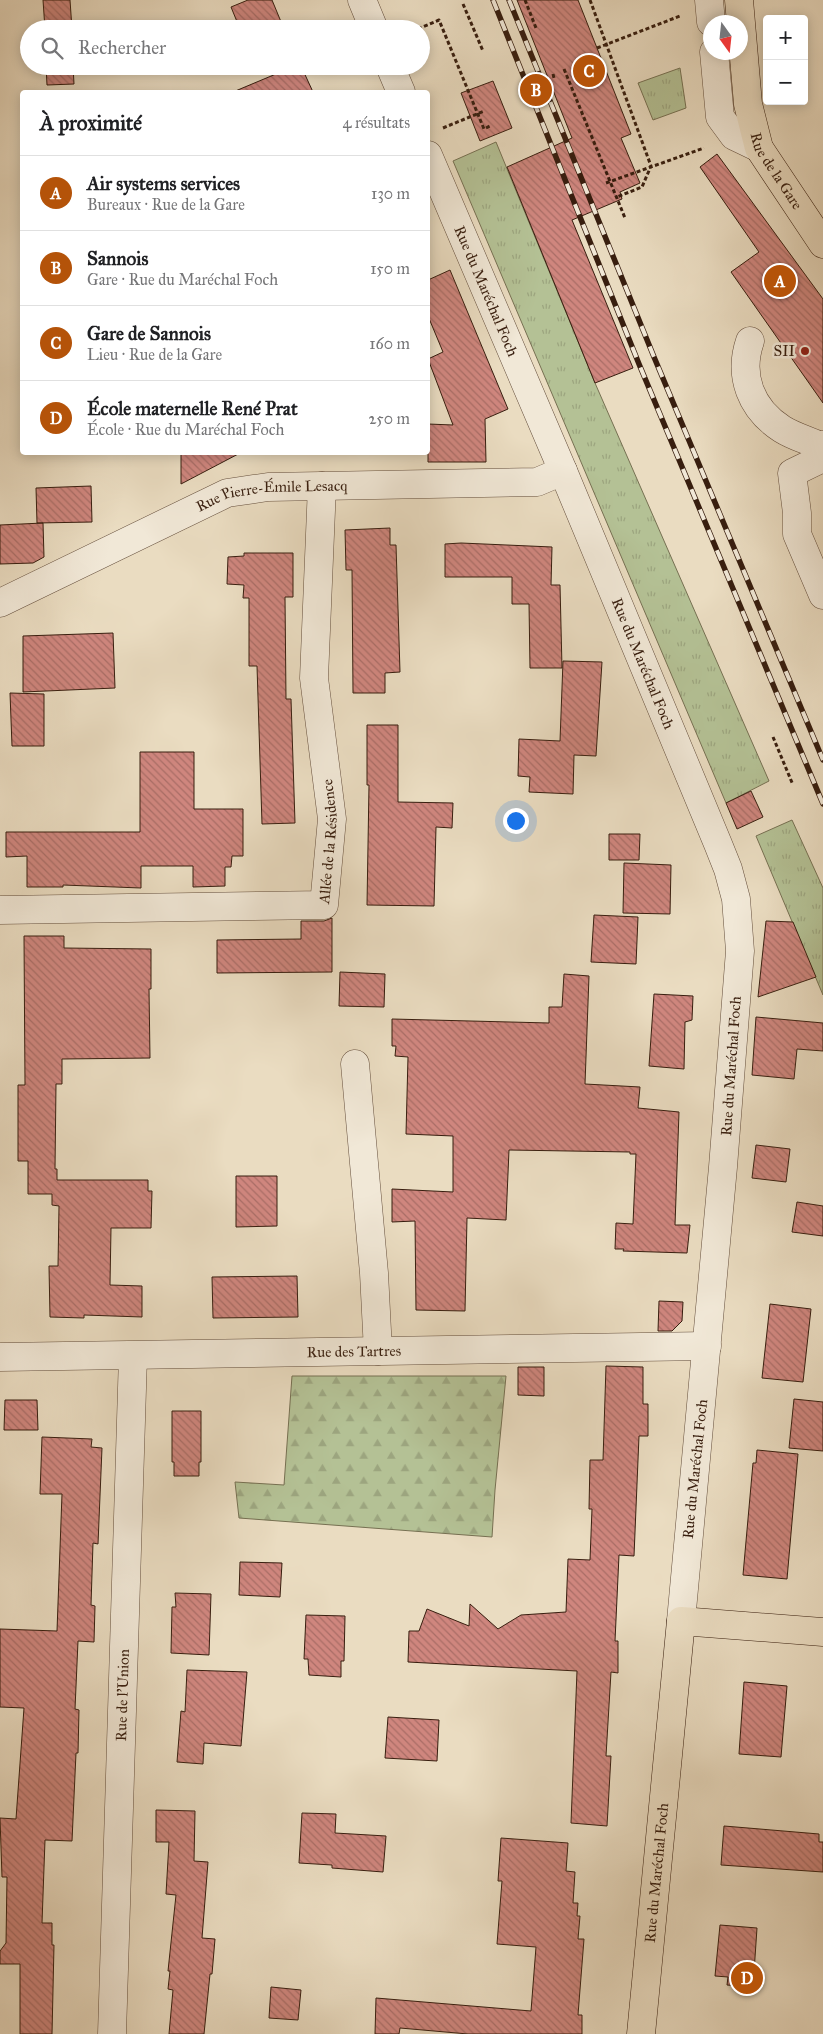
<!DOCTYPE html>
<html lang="fr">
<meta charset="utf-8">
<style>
body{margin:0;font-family:"IM FELL Great Primer",serif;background:#f6f6f6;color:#202124}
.controls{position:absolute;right:15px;top:15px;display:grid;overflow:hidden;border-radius:5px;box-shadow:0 2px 12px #0003}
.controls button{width:45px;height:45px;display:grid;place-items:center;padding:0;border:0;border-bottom:1px solid #e0e0e0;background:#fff;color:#202124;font:25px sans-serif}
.compass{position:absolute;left:703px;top:15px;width:45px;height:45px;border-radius:50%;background:#fff;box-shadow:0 2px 12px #0003;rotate:165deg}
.you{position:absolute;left:515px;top:820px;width:18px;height:18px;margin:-12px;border:4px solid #fff;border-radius:50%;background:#1a73e8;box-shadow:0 0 0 8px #1a73e833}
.badge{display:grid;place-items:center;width:32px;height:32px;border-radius:50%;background:#b45309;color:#fff;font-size:16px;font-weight:700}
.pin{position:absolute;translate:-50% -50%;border:2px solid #fff;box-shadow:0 1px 5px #0006}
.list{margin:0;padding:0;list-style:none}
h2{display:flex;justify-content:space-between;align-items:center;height:65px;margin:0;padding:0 20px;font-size:21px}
h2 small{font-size:16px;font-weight:400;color:#757577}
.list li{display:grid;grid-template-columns:32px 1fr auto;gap:15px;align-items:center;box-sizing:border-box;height:75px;padding:0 20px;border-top:1px solid #e0e0e0}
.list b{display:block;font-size:19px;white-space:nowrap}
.list p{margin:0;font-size:16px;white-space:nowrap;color:#757577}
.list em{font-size:16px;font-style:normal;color:#757577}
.icon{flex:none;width:28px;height:28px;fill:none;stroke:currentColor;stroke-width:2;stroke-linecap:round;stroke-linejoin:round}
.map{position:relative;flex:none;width:823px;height:2034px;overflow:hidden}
.search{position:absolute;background:#fff;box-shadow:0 2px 12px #0003;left:20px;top:20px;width:410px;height:55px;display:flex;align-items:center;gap:12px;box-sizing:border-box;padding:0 18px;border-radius:28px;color:#757577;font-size:19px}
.panel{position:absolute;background:#fff;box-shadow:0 2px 12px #0003;left:20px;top:90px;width:410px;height:365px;border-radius:5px}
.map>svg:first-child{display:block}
.grass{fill:url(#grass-tufts);stroke:#767052}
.forest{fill:url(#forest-firs);stroke:#767052}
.building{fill:url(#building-back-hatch);stroke:#381e0f}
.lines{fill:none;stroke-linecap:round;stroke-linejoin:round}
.minor-casing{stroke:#644e3c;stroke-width:29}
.major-casing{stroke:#381e0f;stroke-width:29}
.path{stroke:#381e0f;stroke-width:3;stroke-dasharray:4 2.5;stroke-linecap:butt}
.minor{stroke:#f1e8d7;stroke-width:28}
.major{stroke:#eadcc1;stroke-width:28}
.rail-casing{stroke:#381e0f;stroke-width:5.5}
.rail{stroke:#f1e8d7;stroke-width:4;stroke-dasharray:11;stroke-linecap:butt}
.poi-dot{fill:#8f2418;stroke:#f1e8d7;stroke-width:2}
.labels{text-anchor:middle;stroke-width:5;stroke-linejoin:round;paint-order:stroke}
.street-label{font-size:15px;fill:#381e0f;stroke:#f1e8d7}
.poi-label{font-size:15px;fill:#381e0f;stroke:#f1e8d7;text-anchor:end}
</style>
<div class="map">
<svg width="823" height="2034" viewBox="0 0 823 2034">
<defs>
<pattern id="grass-tufts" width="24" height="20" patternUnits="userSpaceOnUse" patternTransform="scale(1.25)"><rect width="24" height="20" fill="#b4c195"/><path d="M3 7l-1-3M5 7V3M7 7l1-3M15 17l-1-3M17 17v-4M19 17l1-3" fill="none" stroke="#9ca57f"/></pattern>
<pattern id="forest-firs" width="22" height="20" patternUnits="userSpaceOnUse" patternTransform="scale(1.25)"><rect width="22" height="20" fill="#b4c195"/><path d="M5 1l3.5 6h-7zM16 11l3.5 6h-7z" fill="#9ca57f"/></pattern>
<pattern id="building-back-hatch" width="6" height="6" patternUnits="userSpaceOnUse" patternTransform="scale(1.25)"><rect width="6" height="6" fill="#cf867e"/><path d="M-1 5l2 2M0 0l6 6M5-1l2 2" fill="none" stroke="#a96d66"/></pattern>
</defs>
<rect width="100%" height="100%" fill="#eadcc1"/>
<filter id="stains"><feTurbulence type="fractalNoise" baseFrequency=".004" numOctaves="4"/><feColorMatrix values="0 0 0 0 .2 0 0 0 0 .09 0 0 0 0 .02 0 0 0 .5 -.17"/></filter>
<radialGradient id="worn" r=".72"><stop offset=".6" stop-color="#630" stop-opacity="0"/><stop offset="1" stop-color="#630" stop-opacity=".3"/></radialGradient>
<path class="grass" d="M680 68 686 108 653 120 638 83Z
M496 142 595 383 769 781 726 803 453 161Z
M792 820 823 888V995L756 836Z"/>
<path class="forest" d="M292 1376H506L495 1490 492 1537 239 1518 235 1482 284 1485Z"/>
<path class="building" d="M43 0H70L72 29H45Z
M248 0H272L284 29H240L231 7Z
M517 0H578L631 134 621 138 640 183 620 192 622 199 572 220 633 368 595 383 507 167 572 138Z
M46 66H73L74 84 47 85Z
M295 66H301L313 92H233Z
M493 81 512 128 480 141 461 93Z
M717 154 823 299V403L731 272 759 252 700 167Z
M450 270 508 409 485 419 486 462H428V424L453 425 428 359 443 352 428 316V280Z
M181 452H242L181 484Z
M91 486 92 522 37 523 36 488Z
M43 523 44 557 33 563 0 564V525Z
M390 528V545H396L400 672 385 673V693H353L352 570H346L345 530Z
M461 543 552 547 551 585H560L562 668H530L529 604H512V577H445V544Z
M244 553H293V597H285L286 699H291L295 823 262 824 257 666H249V598H243L244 585 227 584 228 557 244 556Z
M113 633 115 688 23 692V636Z
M563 661 602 662 596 756 574 755 573 794 529 792 530 777 518 776 519 739 560 741Z
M10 693 44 694V746H12Z
M367 725H398V802L453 803 452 828 436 827 434 906 367 905 369 785H367Z
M140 752H194V809H243V856H232L231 867H225V886L193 887V866H141V888L63 885V887H27V856L6 857V832H140Z
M751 791 763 817 737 829 726 803Z
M609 834H640L639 860H609Z
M624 863 671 865 670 914 623 913Z
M594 915 638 917 636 964 591 962Z
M332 918V972L217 973V940L301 939V921H324Z
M766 921 793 922 816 977 758 997Z
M24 936H64V948L151 949V989H149L150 1058 62 1059V1084H56L55 1169H57V1180H148V1191H152L151 1228H111L110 1285 142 1286V1317L84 1315V1318L50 1317 49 1266H58L59 1206 52 1205V1194H28V1161H18V1085H25Z
M340 972 385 974 384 1007 339 1006Z
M564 974 589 976 585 1084 640 1087 638 1108 679 1112 675 1225H690L687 1253 623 1251 624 1249H615L616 1223 633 1224 636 1154H630V1152L509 1150 506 1220 467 1218 465 1311 416 1310 415 1221 392 1222V1189L453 1192V1136L406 1134 408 1057 395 1056 396 1046H392V1019L549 1023V1007H562Z
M654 994 693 996 692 1020 685 1022 684 1069 649 1066Z
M756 1017 823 1023V1051L797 1049 794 1079 752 1075Z
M756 1145 790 1149 786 1182 752 1178Z
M236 1176H277V1226L236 1227Z
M797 1202 823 1206V1236L792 1232Z
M297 1276 298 1317 213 1318 212 1277Z
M659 1301 683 1302 682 1321 672 1331H658Z
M770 1304 811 1309 803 1382 762 1378Z
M606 1366 643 1367V1404H648V1436H639L634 1556 619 1555 615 1641H618V1673L611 1672 606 1756H611L607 1826 571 1823 577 1671 408 1662 409 1631H419L427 1609 469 1626 470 1604 498 1629 521 1615 566 1612 568 1559 590 1560 592 1509H589L590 1460H603Z
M518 1367H544V1396L518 1395Z
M794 1399 823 1402V1451L789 1448Z
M5 1400H37L38 1430H4Z
M172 1411H201V1462H199V1476H174V1462H172Z
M42 1437 92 1439 91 1447 102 1448 98 1544 93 1543 91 1605 95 1606 94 1642 78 1641 75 1709 79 1710 78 1753H76L72 1841 45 1840 42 1923H52V1945H54L52 2034H20V1964H0V1951L6 1943 7 1877H2L0 1818 16 1819 24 1708 0 1707V1629L57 1631 62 1494H40Z
M757 1450 798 1454 787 1579 743 1575 753 1463H756Z
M240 1562 282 1563 280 1597 239 1595Z
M175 1593 211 1594 209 1655 171 1653 172 1607H176Z
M306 1615 345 1616 344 1661H341V1677L309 1675 308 1659H304Z
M187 1670 247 1672 241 1746 204 1743 203 1764 177 1762 181 1711 185 1712Z
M744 1682 787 1686 781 1757 739 1754Z
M388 1717 439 1720 437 1761 385 1758Z
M156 1810 195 1811 194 1861 208 1862 202 1938 215 1939 212 1974H210L204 2034H169L173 1990 168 1989 170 1971H168L176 1895 166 1894 169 1842H156Z
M302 1813 336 1814 335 1833 386 1836 383 1872 332 1868V1865L299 1863Z
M724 1826 819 1834V1842H823V1872L721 1865Z
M501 1838 568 1843 566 1871 575 1872 573 1903H578L577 1916H580L578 1939H584L578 2015H582V2034H468L400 2028 399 2034H375L376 1998 531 2011 536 1947 497 1944 502 1881H498Z
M720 1925 757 1928 753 1987 727 1985 728 1977 715 1976Z
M271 1987 301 1990 298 2020 269 2018Z"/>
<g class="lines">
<g class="minor-casing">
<g id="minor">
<path d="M362 0 374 29"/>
<path d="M709 0 711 22"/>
<path d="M714 52 720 117 734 136 759 148"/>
<path d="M390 66 401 92"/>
<path id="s1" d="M428 155 563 471 718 844 728 869 736 899 740 951 723 1167 681 1621"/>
<path d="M750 341C738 376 751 409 782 429 793 436 807 440 818 445H823"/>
<path d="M823 458 792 473 797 513V534L823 595"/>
<path id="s2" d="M0 603 227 493 268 487 537 482 563 471"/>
<path id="s3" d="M0 910 324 905 332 819 314 678 322 486"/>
<path d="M355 1064 374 1273 378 1351"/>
<path id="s4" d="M0 1357 707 1346"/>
<path id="s5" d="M112 2034 133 1356"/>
</g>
</g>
<g class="major-casing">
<g id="major">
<path id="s6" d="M739 0 748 104 759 148 823 244"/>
<path id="s7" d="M641 2034 681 1621 823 1632"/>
</g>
</g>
<path class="path" d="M525 0 536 28
M590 0 651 166 642 187 617 197
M463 4 483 51
M418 29 439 20 484 129 490 126
M597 48 680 16
M564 69 625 218
M553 74 554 78
M443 128 484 111
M606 183 704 148
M773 737 793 785"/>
<use href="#minor" class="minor"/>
<use href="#major" class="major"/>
<g class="rail-casing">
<path id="rail" d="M493 0 639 364 823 804
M509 0 654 357 823 760"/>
</g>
<use href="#rail" class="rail"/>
</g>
<circle class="poi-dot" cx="805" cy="351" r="5"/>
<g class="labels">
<g class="street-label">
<text dy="5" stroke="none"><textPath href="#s6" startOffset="178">Rue de la Gare</textPath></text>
<text dy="5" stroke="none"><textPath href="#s1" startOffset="148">Rue du Maréchal Foch</textPath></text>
<text dy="5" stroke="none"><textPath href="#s2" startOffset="296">Rue Pierre-Émile Lesacq</textPath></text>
<text dy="5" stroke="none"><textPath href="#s1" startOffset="552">Rue du Maréchal Foch</textPath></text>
<text dy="5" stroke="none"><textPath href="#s3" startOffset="388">Allée de la Résidence</textPath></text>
<text transform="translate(731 1066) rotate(-86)" y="5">Rue du Maréchal Foch</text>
<text dy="5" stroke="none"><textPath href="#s4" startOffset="354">Rue des Tartres</textPath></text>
<text transform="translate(695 1469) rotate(-84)" y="5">Rue du Maréchal Foch</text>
<text dy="5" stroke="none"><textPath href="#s5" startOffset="339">Rue de l'Union</textPath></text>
<text dy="5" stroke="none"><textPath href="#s7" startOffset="162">Rue du Maréchal Foch</textPath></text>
</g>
<g class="poi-label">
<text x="795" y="356">SII</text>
</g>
</g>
<rect width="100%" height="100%" filter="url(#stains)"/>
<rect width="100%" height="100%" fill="url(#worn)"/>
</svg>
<div class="controls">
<button>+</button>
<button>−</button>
</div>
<svg class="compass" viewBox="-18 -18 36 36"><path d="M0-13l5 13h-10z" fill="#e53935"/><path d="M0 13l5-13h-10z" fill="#757577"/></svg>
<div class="you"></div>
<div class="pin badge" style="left:780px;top:281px">A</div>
<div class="pin badge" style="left:536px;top:90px">B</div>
<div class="pin badge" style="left:589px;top:71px">C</div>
<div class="pin badge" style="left:747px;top:1978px">D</div>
<div class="search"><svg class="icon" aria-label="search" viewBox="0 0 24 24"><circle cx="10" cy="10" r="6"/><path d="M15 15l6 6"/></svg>Rechercher</div>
<section class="panel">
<h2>À proximité<small>4 résultats</small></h2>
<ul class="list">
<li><span class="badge">A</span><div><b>Air systems services</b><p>Bureaux · Rue de la Gare</p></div><em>130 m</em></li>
<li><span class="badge">B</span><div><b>Sannois</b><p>Gare · Rue du Maréchal Foch</p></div><em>150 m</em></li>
<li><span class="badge">C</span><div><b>Gare de Sannois</b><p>Lieu · Rue de la Gare</p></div><em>160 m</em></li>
<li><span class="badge">D</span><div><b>École maternelle René Prat</b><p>École · Rue du Maréchal Foch</p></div><em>250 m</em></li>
</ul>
</section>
</div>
